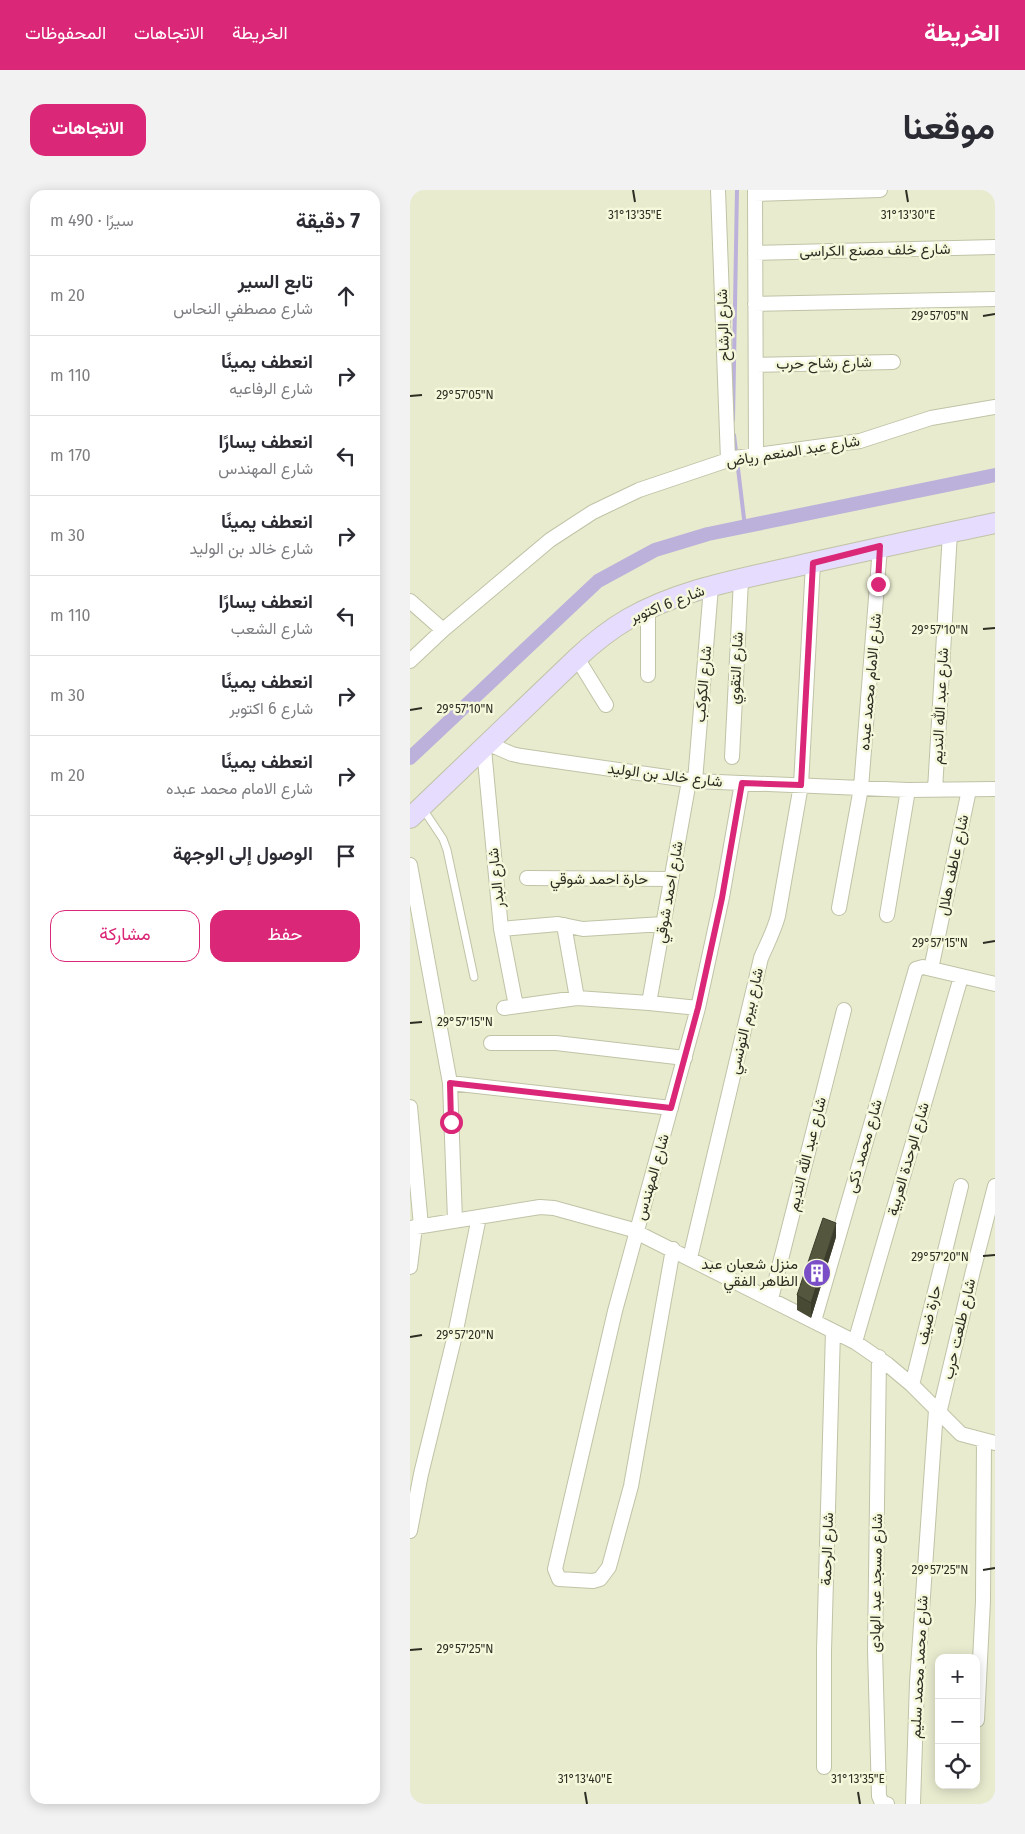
<!DOCTYPE html>
<html lang="ar">
<meta charset="utf-8">
<style>
body{margin:0;font-family:"Fira Sans",Vazirmatn,sans-serif;background:#f2f2f3;color:#2b2b33;direction:rtl}
.controls{position:absolute;right:15px;bottom:15px;display:grid;overflow:hidden;border-radius:10px;box-shadow:0 2px 12px #0003}
.controls button{width:45px;height:45px;display:grid;place-items:center;padding:0;border:0;border-bottom:1px solid #e1e1e2;background:#fff;color:#2b2b33;font:25px sans-serif}
.stop{position:absolute;width:15px;height:15px;margin:-11px;border:4px solid #db2777;border-radius:50%;background:#fff}
.stop.end{background:#db2777;border-color:#fff;box-shadow:0 1px 5px #0008}
.list{margin:0;padding:0;list-style:none}
h2{display:flex;justify-content:space-between;align-items:center;height:65px;margin:0;padding:0 20px;font-size:21px}
h2 small{font-size:16px;font-weight:400;color:#7c7c81}
.list li{display:grid;grid-template-columns:32px 1fr auto;gap:15px;align-items:center;box-sizing:border-box;height:80px;padding:0 20px;border-top:1px solid #e1e1e2}
.list b{display:block;font-size:19px;white-space:nowrap}
.list p{margin:0;font-size:16px;white-space:nowrap;color:#7c7c81}
.list em{font-size:16px;font-style:normal;color:#7c7c81}
.actions{display:flex;gap:10px;padding:15px 20px}
.actions a{flex:1;padding:11px 0;border:1px solid #db2777;border-radius:15px;text-align:center;font-size:18px;color:#db2777}
.actions .main{background:#db2777;color:#fff}
.icon{flex:none;width:28px;height:28px;fill:none;stroke:currentColor;stroke-width:2;stroke-linecap:round;stroke-linejoin:round}
.map{position:relative;flex:none;width:585px;height:1614px;overflow:hidden;direction:ltr;border-radius:15px}
header{display:flex;align-items:center;gap:30px;box-sizing:border-box;height:70px;padding:0 25px;background:#db2777;color:#fff}
header strong{font-size:24px}
nav{display:flex;gap:28px;margin-inline-start:auto;font-size:18px}
.intro{display:flex;align-items:center;justify-content:space-between;box-sizing:border-box;height:120px;padding:0 30px}
h1{margin:0;font-size:35px}
.button{padding:12px 22px;border-radius:15px;background:#db2777;color:#fff;font-size:18px;font-weight:700}
main{display:flex;gap:30px;padding:0 30px}
aside{flex:1;background:#fff;border-radius:15px;box-shadow:0 2px 12px #0003}
.map>svg:first-child{display:block}
.lines{fill:none;stroke-linecap:round;stroke-linejoin:round}
.stream{stroke:#bbb1da;stroke-width:4}
.canal{stroke:#bbb1da;stroke-width:14}
.lane-casing{stroke:#c0c3a6;stroke-width:9}
.street-casing{stroke:#c0c3a6;stroke-width:16}
.secondary-casing{stroke:#c0c3a6;stroke-width:22}
.lane{stroke:#fff;stroke-width:7}
.street{stroke:#fff;stroke-width:14}
.secondary{stroke:#e6dcfe;stroke-width:20}
.wall{fill:#484a34}
.shaded-wall{fill:#3b3c2b}
.building{fill:#54563d;stroke:#3b3c2b}
.route{stroke:#db2777;stroke-width:6}
.ticks{fill:none;stroke:#2d2e23;stroke-width:2}
.labels{text-anchor:middle;stroke-width:5;stroke-linejoin:round;paint-order:stroke}
.street-label{font-size:15px;fill:#2d2e23;stroke:#f5f8db}
.poi-label{font-size:15px;fill:#2d2e23;stroke:#f5f8db;text-anchor:end}
.ticks-label{font-size:12px;text-anchor:middle;fill:#2d2e23;stroke:#f5f8db;stroke-width:5;stroke-linejoin:round;paint-order:stroke}
</style>
<header>
<strong>الخريطة</strong>
<nav><a>الخريطة</a><a>الاتجاهات</a><a>المحفوظات</a></nav>
</header>
<div class="intro"><h1>موقعنا</h1><a class="button">الاتجاهات</a></div>
<main>
<div class="map">
<svg width="585" height="1614" viewBox="0 0 585 1614">
<rect width="100%" height="100%" fill="#e8ebce"/>
<g class="lines">
<path class="stream" d="M323 230 327 0
M324 245 335 337"/>
<path class="canal" d="M0 568 188 391 245 360 298 344 585 285"/>
<g class="lane-casing">
<path id="lane" d="M13 619 33 649 37 660 64 787"/>
</g>
<g class="street-casing">
<path id="street" d="M308 0 318 270
M345 0 346 265
M345 4 470 0
M345 63 585 57
M345 114 585 109
M346 175 483 172
M0 411 33 440
M238 419V485
M167 468 196 515
M0 471 33 440 140 350 183 322 229 300 324 268 450 251 521 228 585 217
M79 554 102 564 111 566 285 591 498 600 585 599
M74 559 91 739 106 816
M322 567 331 390
M285 591 301 397
M525 600 540 342
M0 675 40 893 45 1030
M117 688 261 689
M429 718 451 598 470 357
M477 725 498 600
M154 735 167 808
M91 739 148 734 173 739 253 734
M521 779 559 600
M239 813 279 591
M94 818 167 808 239 813 288 818
M81 853H146L275 868
M40 893 261 918
M0 917 11 1036
M0 1038 130 1017 144 1018 220 1039 445 1152 477 1174 502 1195 551 1244 585 1253
M263 1059 221 1296 199 1377 190 1389 183 1391 149 1389 145 1379 205 1121 288 818 312 707 332 593
M280 1068 351 768C357 754 364 741 368 726L391 595 403 373
M0 1077 5 1037
M361 1109 434 820
M404 1131 506 779 513 777 585 794
M445 1152 551 787
M469 1167 465 1459 469 1606 472 1613 477 1614
M502 1195 551 996
M529 1224 563 1081 585 996
M0 1341 11 1284 45 1145 69 1027
M567 1530 573 1411 574 1251
M414 1577V1461L423 1141
M503 1614 507 1492 526 1220"/>
</g>
<g class="secondary-casing">
<path id="secondary" d="M0 628 167 468C183 453 199 440 218 429 272 398 337 388 396 374 459 360 522 346 585 333"/>
</g>
<use href="#lane" class="lane"/>
<use href="#street" class="street"/>
<use href="#secondary" class="secondary"/>
</g>
<path class="wall" d="M426 1047 401 1128 387 1120V1105Z"/>
<path class="shaded-wall" d="M426 1033V1047L401 1128V1113Z"/>
<path class="building" d="M413 1028 426 1033 401 1113 387 1105Z"/>
<g class="lines">
<path class="route" d="M41 932 40 893 261 918 288 818 312 708 332 593 391 595 403 373 470 356 468 394"/>
</g>
<path class="ticks" d="M223 0 225 12M496 0 498 12M573 126 585 124M0 206 12 205M573 439 585 438M0 520 12 518M573 753 585 751M0 833 12 832M573 1066 585 1065M0 1147 12 1145M573 1380 585 1378M0 1460 12 1459M175 1602 177 1614M448 1602 450 1614"/>
<defs>
<g id="building-disc" transform="scale(1.4375)"><circle r="9.5" fill="#794ec7" stroke="#f5f8db"/><path d="M-4-6H4V6H1V3H-1V6H-4ZM-2.5-4.3h1.7v1.8h-1.7ZM.8-4.3h1.7v1.8H.8ZM-2.5-1h1.7V.8h-1.7ZM.8-1h1.7V.8H.8Z" fill="#fff"/></g>
</defs>
<g fill-rule="evenodd">
<use href="#building-disc" x="407" y="1083"/>
</g>
<g class="labels">
<g class="street-label">
<text transform="translate(465 60) rotate(-1)" y="5">شارع خلف مصنع الكراسى</text>
<text transform="translate(313 135) rotate(-92)" y="5">شارع الرشاح</text>
<text transform="translate(414 173) rotate(-1)" y="5">شارع رشاح حرب</text>
<text transform="translate(383 261) rotate(-9)" y="5">شارع عبد المنعم رياض</text>
<text transform="translate(257 414) rotate(-21)" y="5">شارع 6 اكتوبر</text>
<text transform="translate(326 478) rotate(-87)" y="5">شارع التقوي</text>
<text transform="translate(460 492) rotate(-85)" y="5">شارع الامام محمد عبده</text>
<text transform="translate(293 494) rotate(-85)" y="5">شارع الكوكب</text>
<text transform="translate(530 516) rotate(-87)" y="5">شارع عبد الله النديم</text>
<text transform="translate(255 585) rotate(7)" y="5">شارع خالد بن الوليد</text>
<text transform="translate(543 675) rotate(-78)" y="5">شارع عاطف هلال</text>
<text transform="translate(86 688) rotate(-96)" y="5">شارع البدر</text>
<text x="189" y="694">حارة احمد شوقي</text>
<text transform="translate(259 702) rotate(-80)" y="5">شارع احمد شوقي</text>
<text transform="translate(336 831) rotate(-77)" y="5">شارع بيرم التونسي</text>
<text transform="translate(454 956) rotate(-74)" y="5">شارع محمد ذكى</text>
<text transform="translate(397 964) rotate(-76)" y="5">شارع عبد الله النديم</text>
<text transform="translate(498 969) rotate(-74)" y="5">شارع الوحدة العربية</text>
<text transform="translate(242 987) rotate(-74)" y="5">شارع المهندس</text>
<text transform="translate(519 1125) rotate(-76)" y="5">حارة ضيف</text>
<text transform="translate(549 1139) rotate(-77)" y="5">شارع طلعت حرب</text>
<text transform="translate(417 1359) rotate(-88)" y="5">شارع الرحمة</text>
<text transform="translate(466 1393) rotate(-89)" y="5">شارع مسجد عبد الهادى</text>
<text transform="translate(509 1477) rotate(-87)" y="5">شارع محمد محمد سليم</text>
</g>
<g class="poi-label">
<text x="388" y="1079">منزل شعبان عبد<tspan x="388" dy="17">الظاهر الفقي</tspan></text>
</g>
</g>
<g class="ticks-label">
<text x="225" y="29">31°13'35"E</text>
<text x="498" y="29">31°13'30"E</text>
<text x="530" y="130">29°57'05"N</text>
<text x="55" y="209">29°57'05"N</text>
<text x="530" y="444">29°57'10"N</text>
<text x="55" y="523">29°57'10"N</text>
<text x="530" y="757">29°57'15"N</text>
<text x="55" y="836">29°57'15"N</text>
<text x="530" y="1071">29°57'20"N</text>
<text x="55" y="1149">29°57'20"N</text>
<text x="530" y="1384">29°57'25"N</text>
<text x="55" y="1463">29°57'25"N</text>
<text x="175" y="1593">31°13'40"E</text>
<text x="448" y="1593">31°13'35"E</text>
</g>
</svg>
<div class="controls">
<button>+</button>
<button>−</button>
<button><svg class="icon" aria-label="locate" viewBox="0 0 24 24"><circle cx="12" cy="12" r="6"/><path d="M12 2v4M12 18v4M2 12h4M18 12h4"/></svg></button>
</div>
<div class="stop" style="left:41px;top:932px"></div>
<div class="stop end" style="left:468px;top:394px"></div>
</div>
<aside>
<h2>7 دقيقة<small>سيرًا · 490 m</small></h2>
<ul class="list">
<li><svg class="icon" aria-label="ahead" viewBox="0 0 24 24"><path d="M12 20V5M6 11l6-6 6 6"/></svg><div><b>تابع السير</b><p>شارع مصطفي النحاس</p></div><em>20 m</em></li>
<li><svg class="icon" aria-label="right" viewBox="0 0 24 24"><path d="M7 20v-9h11M14 6l5 5-5 5"/></svg><div><b>انعطف يمينًا</b><p>شارع الرفاعيه</p></div><em>110 m</em></li>
<li><svg class="icon" aria-label="left" viewBox="0 0 24 24"><path d="M17 20v-9H6M10 6l-5 5 5 5"/></svg><div><b>انعطف يسارًا</b><p>شارع المهندس</p></div><em>170 m</em></li>
<li><svg class="icon" aria-label="right" viewBox="0 0 24 24"><path d="M7 20v-9h11M14 6l5 5-5 5"/></svg><div><b>انعطف يمينًا</b><p>شارع خالد بن الوليد</p></div><em>30 m</em></li>
<li><svg class="icon" aria-label="left" viewBox="0 0 24 24"><path d="M17 20v-9H6M10 6l-5 5 5 5"/></svg><div><b>انعطف يسارًا</b><p>شارع الشعب</p></div><em>110 m</em></li>
<li><svg class="icon" aria-label="right" viewBox="0 0 24 24"><path d="M7 20v-9h11M14 6l5 5-5 5"/></svg><div><b>انعطف يمينًا</b><p>شارع 6 اكتوبر</p></div><em>30 m</em></li>
<li><svg class="icon" aria-label="right" viewBox="0 0 24 24"><path d="M7 20v-9h11M14 6l5 5-5 5"/></svg><div><b>انعطف يمينًا</b><p>شارع الامام محمد عبده</p></div><em>20 m</em></li>
<li><svg class="icon" aria-label="arrive" viewBox="0 0 24 24"><path d="M6 21V4h12l-3 4 3 4H6"/></svg><div><b>الوصول إلى الوجهة</b></div></li>
</ul>
<div class="actions"><a class="main">حفظ</a><a>مشاركة</a></div>
</aside>
</main>
